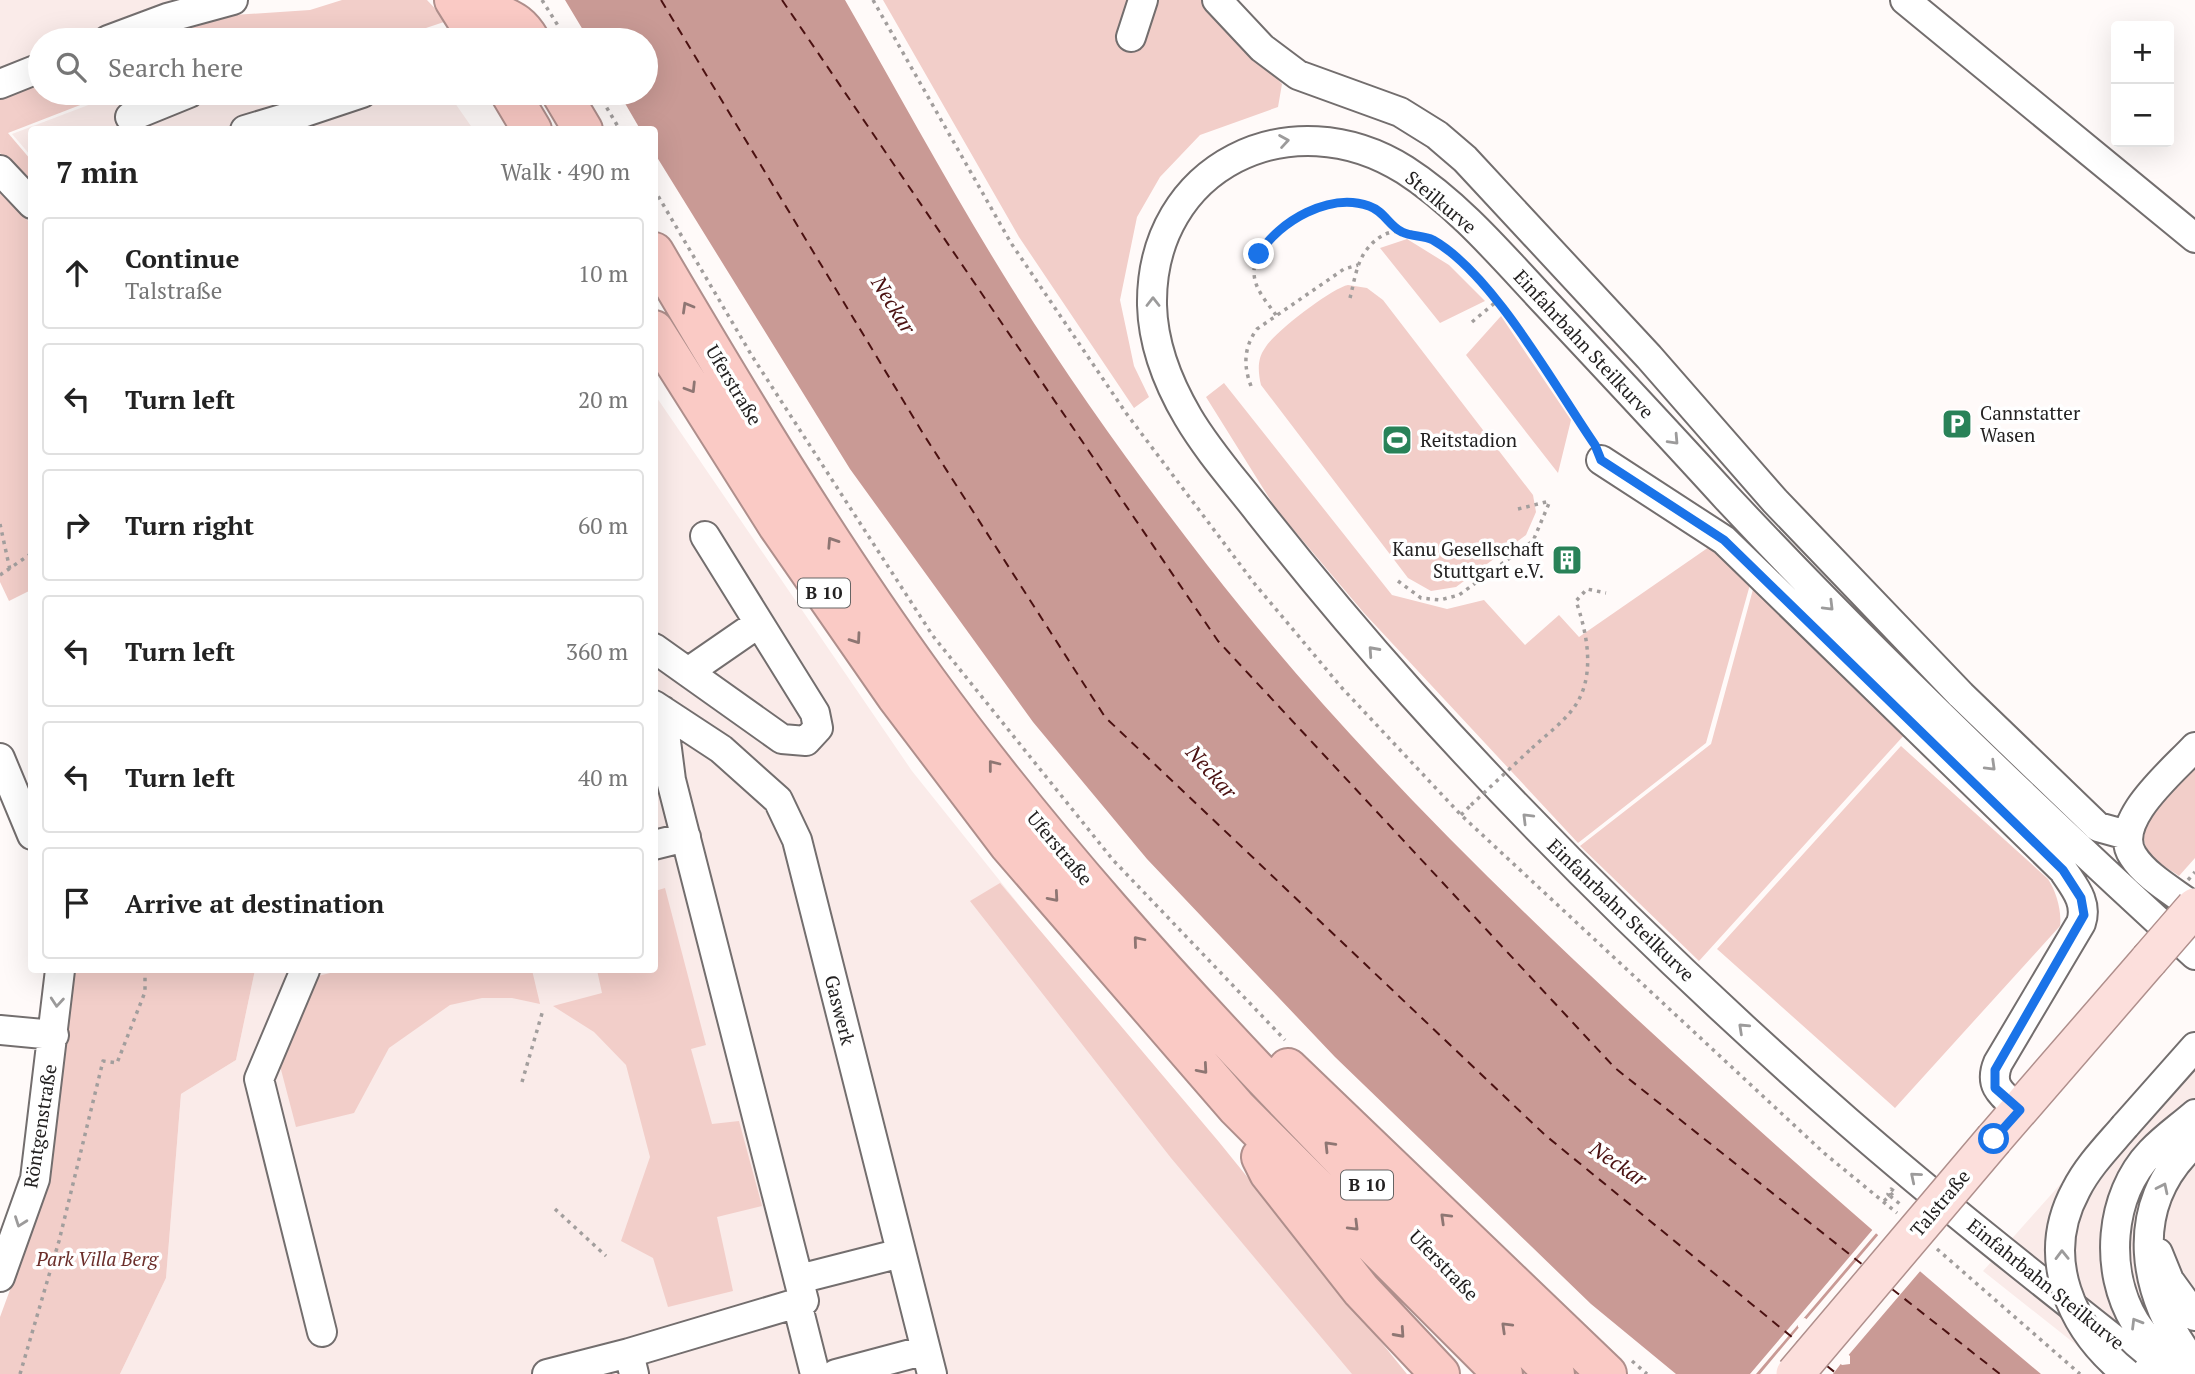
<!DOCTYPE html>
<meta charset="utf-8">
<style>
body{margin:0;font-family:"PT Serif",serif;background:#f2f2f2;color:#222}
.controls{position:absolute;right:21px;top:21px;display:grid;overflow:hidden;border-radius:7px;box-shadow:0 7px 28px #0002}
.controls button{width:63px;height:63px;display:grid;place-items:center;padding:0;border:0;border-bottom:2px solid #e0e0e0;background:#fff;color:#222;font:35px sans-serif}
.stop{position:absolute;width:21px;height:21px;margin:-16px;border:5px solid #1a73e8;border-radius:50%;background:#fff}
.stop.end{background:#1a73e8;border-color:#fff;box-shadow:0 2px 7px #0008}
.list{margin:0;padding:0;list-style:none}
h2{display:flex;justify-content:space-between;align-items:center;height:91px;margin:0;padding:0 28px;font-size:30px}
h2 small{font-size:23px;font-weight:400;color:#767676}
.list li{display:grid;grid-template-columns:46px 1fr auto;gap:21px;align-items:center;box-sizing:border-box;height:112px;margin:0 14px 14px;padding:0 14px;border:2px solid #e0e0e0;border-radius:7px}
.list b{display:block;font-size:26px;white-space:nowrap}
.list p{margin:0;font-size:23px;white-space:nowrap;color:#767676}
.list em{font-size:23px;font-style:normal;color:#767676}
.icon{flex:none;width:38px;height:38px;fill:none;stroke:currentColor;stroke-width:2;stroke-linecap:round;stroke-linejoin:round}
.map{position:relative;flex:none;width:2195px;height:1374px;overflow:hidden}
.search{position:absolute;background:#fff;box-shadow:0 7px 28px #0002;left:28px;top:28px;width:630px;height:77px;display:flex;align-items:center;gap:18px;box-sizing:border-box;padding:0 24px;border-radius:38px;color:#767676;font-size:26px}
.panel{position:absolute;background:#fff;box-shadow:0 7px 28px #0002;left:28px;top:126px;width:630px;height:847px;border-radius:7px}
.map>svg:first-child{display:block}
.built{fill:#faebe9}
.green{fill:#f2cec9}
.water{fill:#c99a95;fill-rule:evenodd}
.pier{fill:#fffaf9}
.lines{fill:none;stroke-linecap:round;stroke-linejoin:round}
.ferry{stroke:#4b1111;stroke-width:2;stroke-dasharray:9 7;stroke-linecap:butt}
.minor-casing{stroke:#736e6e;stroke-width:32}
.major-casing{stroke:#af8f8c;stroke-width:40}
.highway-casing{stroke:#af8f8c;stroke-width:42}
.path{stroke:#a29e9d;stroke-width:3.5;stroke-dasharray:3.5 5;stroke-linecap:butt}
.minor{stroke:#fff;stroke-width:28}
.major{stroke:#fcdfdc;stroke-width:37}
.highway{stroke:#facac5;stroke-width:38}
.minor-bridge-casing{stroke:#736e6e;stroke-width:32;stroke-linecap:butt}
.major-bridge-casing{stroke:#af8f8c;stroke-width:40;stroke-linecap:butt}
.path-bridge{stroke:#a29e9d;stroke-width:3.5;stroke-dasharray:3.5 5;stroke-linecap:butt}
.minor-bridge{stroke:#fff;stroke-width:28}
.major-bridge{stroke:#fcdfdc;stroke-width:37}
.oneway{stroke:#9c9b9b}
.oneway2{stroke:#8e7673}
.route{stroke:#1a73e8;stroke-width:9}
.labels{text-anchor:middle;stroke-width:7;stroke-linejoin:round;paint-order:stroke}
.shield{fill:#fff;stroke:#656464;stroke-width:2}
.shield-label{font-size:18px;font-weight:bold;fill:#232121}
.street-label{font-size:19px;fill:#232121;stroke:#fff}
.poi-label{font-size:19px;fill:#232121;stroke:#fff;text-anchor:start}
.park-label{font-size:19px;font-style:italic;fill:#6c2f2b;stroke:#fff}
.water-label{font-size:21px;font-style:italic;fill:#4b1111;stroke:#fff}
</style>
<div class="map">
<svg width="2195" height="1374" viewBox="0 0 2195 1374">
<rect width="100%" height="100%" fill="#fffaf9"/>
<path class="built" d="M0 0H186L82 40H40V57L0 73Z
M120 93H448L473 129 32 130 31 156 12 134Z
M655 395 912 771 1249 1192 1402 1374H120L166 1278 181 1094 236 1060 255 970H654Z
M2195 1033V1374H2113L1983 1271Z"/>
<path class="green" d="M342 0H427L447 21 396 38 363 34 346 40H151L233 15 310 10Z
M883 0H1204L1282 84 1278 107 1200 135 1160 177 1137 217 1120 300 1134 366 1149 397 1134 408 1019 237Z
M40 82V93H87L88 102 8 133 31 160V186L0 153V98Z
M0 190 31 224V590L9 601 0 582Z
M1407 239 1449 265 1485 301 1440 323 1380 248Z
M1348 285 1367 288 1383 300 1533 495 1536 512 1526 535 1456 587 1431 591 1408 578 1261 385C1258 372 1257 359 1265 348 1273 333 1332 288 1348 285Z
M1501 316 1571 420 1558 473 1466 355Z
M1224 383 1392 595 1447 609 1484 600 1525 645 1559 615 1579 637 1709 547 1751 581 1706 743 1578 843 1364 613 1276 509 1206 397Z
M1755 582 1906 733 1699 961 1580 846 1711 744Z
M1901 746 2048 879C2056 891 2062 911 2060 926L1895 1108 1717 949Z
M2195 766V858L2179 876C2169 869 2156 862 2149 852 2128 825 2178 785 2195 766Z
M1000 883 1219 1142 1407 1374H1352L1171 1158 970 901Z
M665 888 706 1045 691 1049 712 1124 739 1121 762 1206 717 1217 733 1291 668 1307 653 1258 621 1241 650 1157 626 1065 594 1032 553 1006 602 993 597 970H654L655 891Z
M69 970H255L236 1060 181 1094 166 1278 120 1374H0V1317L46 1192 64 1040Z
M342 970H532L540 1004 512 998H482L450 1005 389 1048 354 1113 296 1127 279 1062 314 977Z"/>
<path class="water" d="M565 0H845C900 96 953 194 1011 287 1072 384 1138 476 1208 566 1333 727 1477 870 1625 1008 1761 1134 1899 1255 2041 1374H1676L1591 1304 1335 1057 1147 859 1033 722 850 469 655 154 654 130 640 129 619 93H646V40H589ZM1805 1318 1850 1356V1364L1842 1365 1798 1327 1797 1319Z"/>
<path class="pier" d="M1874 1228 1878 1231 1756 1374H1750Z
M1880 1233 1922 1269 1846 1358 1804 1322Z
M1801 1325 1843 1361 1833 1374H1760Z"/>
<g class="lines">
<path class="ferry" d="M661 0 924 435 1105 717 1545 1135 1798 1342
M782 0 1218 641 1615 1068 1863 1265
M1892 1289 2000 1374
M1827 1366 1837 1374"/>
<g class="minor-casing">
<path id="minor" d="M1217 0 1262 48 1298 75 1400 112 1437 135 1465 159 1649 357 1775 501 1961 695 2098 827 2127 835
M1905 0 2195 238
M1131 37 1143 0
M108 40 167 18 233 0
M0 84 40 68
M293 93 305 112 362 93
M130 117 189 93
M245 130 305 112
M0 170 32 204
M1601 460 1724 540 2063 870C2074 887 2088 902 2081 923L1998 1063C1988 1087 2003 1095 2020 1110
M654 648 782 739 806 741 818 728 815 713 705 536
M688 672 759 623
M654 705 721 749 778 800 797 840 932 1374
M2195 747C2173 771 2110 822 2133 856 2146 877 2176 893 2195 908
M0 758 32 835
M654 845 686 837
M305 970 259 1079 322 1332
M0 1030 54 1035
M2125 1126 2195 1047
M2195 1143C2125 1206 2142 1298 2195 1364
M2158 1253 2169 1280 2195 1316
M0 1277 35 1179 60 970
M799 1279 901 1253
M797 1303 815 1374
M547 1374 629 1353
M634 1374 629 1353 804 1301 671 780 662 710
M836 1374 926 1350
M2158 1374C2053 1291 1948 1209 1847 1121 1694 987 1548 845 1412 694 1359 635 1308 574 1259 512 1235 481 1208 451 1188 417 1168 383 1153 345 1152 305 1150 166 1291 98 1405 170 1458 204 1502 256 1545 302 1606 367 1667 432 1727 498 1876 657 2033 807 2195 955
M2181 1374C2165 1357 2147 1341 2135 1322 2104 1271 2109 1196 2151 1152 2164 1138 2180 1127 2195 1114"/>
</g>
<g class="major-casing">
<path id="major" d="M1994 1139 2149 960"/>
</g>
<g class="highway-casing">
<path id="highway" d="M454 0 479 40
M481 0C497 21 514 12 530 40
M510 93 532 130
M561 93 583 130
M654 252C740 398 827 543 927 681 1042 839 1174 985 1310 1126 1391 1210 1471 1293 1555 1374
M654 330 778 526 896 696 1009 845 1237 1108 1503 1374
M1288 1068 1607 1374
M1261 1157 1269 1173 1361 1290 1440 1374"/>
</g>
<path class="path" d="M542 0 567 40
M873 0 1011 243 1126 413 1254 583 1342 688 1461 815 1824 1153 1897 1213
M598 93 620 130
M654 189 752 356 933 636 1113 860 1285 1040
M1350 298C1354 283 1356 265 1365 252 1429 160 1563 398 1591 440
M1276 315C1267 302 1254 289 1254 272 1254 229 1331 193 1369 206 1383 210 1392 222 1402 232
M1472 322 1497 301
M1251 386C1243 365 1244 347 1257 329L1344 269 1358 265
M1518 509 1550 501
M0 524 10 570
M0 575 32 553
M1398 581 1421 598 1440 600 1459 595 1533 541 1550 501
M1532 748C1546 735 1564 722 1575 706 1596 675 1587 633 1576 601L1587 589 1606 593
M1461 815 1471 805
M522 1082 543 1010
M1890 1196 1900 1204 1902 1202
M1884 1201 1894 1192
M555 1209 606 1256
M1937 1249 2080 1374
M1632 1361 1647 1374
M20 1374 59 1241 103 1061 117 1063 145 992V970"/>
<use href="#minor" class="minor"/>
<use href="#major" class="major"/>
<use href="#highway" class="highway"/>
<g class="minor-bridge-casing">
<path id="minor-bridge" d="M2125 1126C2108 1146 2088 1166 2076 1190 2039 1258 2071 1329 2127 1374"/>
</g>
<g class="major-bridge-casing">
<path id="major-bridge" d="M2149 960 2195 907
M1795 1374 1994 1139"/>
</g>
<path class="path-bridge" d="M1471 805 1532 748
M2188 880 2195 872
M1890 1196 1888 1194 1891 1189 1894 1191"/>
<use href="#minor-bridge" class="minor-bridge"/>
<use href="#major-bridge" class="major-bridge"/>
</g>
<defs><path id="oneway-chevron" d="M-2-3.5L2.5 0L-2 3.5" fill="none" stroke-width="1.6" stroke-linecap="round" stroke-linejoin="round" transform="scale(1.75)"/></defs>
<g class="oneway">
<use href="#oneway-chevron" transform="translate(1284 141) rotate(-9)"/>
<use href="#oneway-chevron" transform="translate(1153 302) rotate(-90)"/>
<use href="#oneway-chevron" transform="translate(1674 440) rotate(47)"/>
<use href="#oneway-chevron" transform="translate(1829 606) rotate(45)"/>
<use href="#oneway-chevron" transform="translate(1373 651) rotate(-132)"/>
<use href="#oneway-chevron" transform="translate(1991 766) rotate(44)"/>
<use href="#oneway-chevron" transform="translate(1527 818) rotate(-135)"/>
<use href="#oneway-chevron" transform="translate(57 1002) rotate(95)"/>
<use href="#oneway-chevron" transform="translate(1743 1028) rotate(-137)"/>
<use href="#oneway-chevron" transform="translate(1915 1177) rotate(-140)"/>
<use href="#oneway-chevron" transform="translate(2163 1188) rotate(-64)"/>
<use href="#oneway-chevron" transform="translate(20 1222) rotate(110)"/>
<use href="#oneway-chevron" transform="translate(2062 1255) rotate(-91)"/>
<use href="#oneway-chevron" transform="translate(2136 1323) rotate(-121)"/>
</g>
<g class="oneway2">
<use href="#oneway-chevron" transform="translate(687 307) rotate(-120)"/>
<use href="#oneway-chevron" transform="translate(691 388) rotate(58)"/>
<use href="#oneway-chevron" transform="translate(832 542) rotate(-123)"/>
<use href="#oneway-chevron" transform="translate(856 639) rotate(55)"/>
<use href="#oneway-chevron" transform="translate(993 765) rotate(-128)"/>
<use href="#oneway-chevron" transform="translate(1054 897) rotate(49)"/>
<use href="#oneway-chevron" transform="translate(1138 941) rotate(-130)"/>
<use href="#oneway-chevron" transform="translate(1203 1069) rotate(49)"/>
<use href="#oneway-chevron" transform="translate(1329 1146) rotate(-134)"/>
<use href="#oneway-chevron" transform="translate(1445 1218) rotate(-136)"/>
<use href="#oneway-chevron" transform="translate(1354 1226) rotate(45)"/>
<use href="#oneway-chevron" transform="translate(1506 1327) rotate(-136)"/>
<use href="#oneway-chevron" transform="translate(1400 1333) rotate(48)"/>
</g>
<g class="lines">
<path class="route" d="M1259 254C1279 221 1330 192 1369 206 1384 211 1390 227 1402 232 1412 237 1423 235 1433 240 1493 274 1555 387 1595 445L1601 460 1724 540 2063 870 2081 898 2084 915 1995 1070V1088L2020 1110 1994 1139"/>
</g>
<defs>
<g id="parking-square" transform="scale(1.575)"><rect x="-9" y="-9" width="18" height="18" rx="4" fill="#298258" stroke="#fff"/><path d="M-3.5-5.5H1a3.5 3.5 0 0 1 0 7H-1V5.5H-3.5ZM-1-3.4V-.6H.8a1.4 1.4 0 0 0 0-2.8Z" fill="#fff"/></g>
<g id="stadium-square" transform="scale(1.575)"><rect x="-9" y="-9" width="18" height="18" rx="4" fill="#298258" stroke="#fff"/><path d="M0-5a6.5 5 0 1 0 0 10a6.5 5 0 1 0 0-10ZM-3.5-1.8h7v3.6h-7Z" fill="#fff"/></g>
<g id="building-square" transform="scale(1.575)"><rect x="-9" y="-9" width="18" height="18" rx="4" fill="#298258" stroke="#fff"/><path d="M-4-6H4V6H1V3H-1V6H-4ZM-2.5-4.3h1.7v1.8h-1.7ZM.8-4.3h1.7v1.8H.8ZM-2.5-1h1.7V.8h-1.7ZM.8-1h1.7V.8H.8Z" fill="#fff"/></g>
</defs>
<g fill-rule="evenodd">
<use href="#parking-square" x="1957" y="424"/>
<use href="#stadium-square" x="1397" y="440"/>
<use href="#building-square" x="1567" y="560"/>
</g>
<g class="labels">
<g class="shield">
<rect x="798" y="578.5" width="52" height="29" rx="5"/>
<rect x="1341" y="1170.5" width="52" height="29" rx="5"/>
</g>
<g class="shield-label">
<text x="824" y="599">B 10</text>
<text x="1367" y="1191">B 10</text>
</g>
<g class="street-label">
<text transform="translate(1441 202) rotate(40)" y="7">Steilkurve</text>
<text transform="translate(1584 344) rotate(47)" y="7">Einfahrbahn Steilkurve</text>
<text transform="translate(734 385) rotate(59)" y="7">Uferstraße</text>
<text transform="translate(1060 848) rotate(50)" y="7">Uferstraße</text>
<text transform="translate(1621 910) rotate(44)" y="7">Einfahrbahn Steilkurve</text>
<text transform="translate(840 1010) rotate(76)" y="7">Gaswerk</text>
<text transform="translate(40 1126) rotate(-81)" y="7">Röntgenstraße</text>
<text transform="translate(1940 1203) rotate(-50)" y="7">Talstraße</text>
<text transform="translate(1444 1265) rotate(46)" y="7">Uferstraße</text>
<text transform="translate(2046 1284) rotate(39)" y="7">Einfahrbahn Steilkurve</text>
</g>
<g class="poi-label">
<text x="1980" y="420">Cannstatter<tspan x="1980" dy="22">Wasen</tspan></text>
<text x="1420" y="447">Reitstadion</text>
<text x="1544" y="556" text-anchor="end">Kanu Gesellschaft<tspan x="1544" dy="22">Stuttgart e.V.</tspan></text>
</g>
<g class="park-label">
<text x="97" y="1266">Park Villa Berg</text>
</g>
<g class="water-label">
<text transform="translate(893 305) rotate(58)" y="7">Neckar</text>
<text transform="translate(1211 772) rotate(48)" y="7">Neckar</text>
<text transform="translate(1618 1164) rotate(34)" y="7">Neckar</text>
</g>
</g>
</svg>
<div class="controls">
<button>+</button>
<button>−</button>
</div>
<div class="stop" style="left:1994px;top:1139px"></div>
<div class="stop end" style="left:1259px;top:254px"></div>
<div class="search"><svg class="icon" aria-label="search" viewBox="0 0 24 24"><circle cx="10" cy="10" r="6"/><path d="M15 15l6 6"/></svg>Search here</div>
<section class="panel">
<h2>7 min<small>Walk · 490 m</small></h2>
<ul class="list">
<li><svg class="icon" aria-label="ahead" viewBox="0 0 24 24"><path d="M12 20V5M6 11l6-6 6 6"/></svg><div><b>Continue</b><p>Talstraße</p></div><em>10 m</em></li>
<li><svg class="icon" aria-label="left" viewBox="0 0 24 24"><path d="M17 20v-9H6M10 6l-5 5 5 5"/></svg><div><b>Turn left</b></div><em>20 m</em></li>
<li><svg class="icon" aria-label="right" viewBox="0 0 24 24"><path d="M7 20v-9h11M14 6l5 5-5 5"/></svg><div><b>Turn right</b></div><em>60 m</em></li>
<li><svg class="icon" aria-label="left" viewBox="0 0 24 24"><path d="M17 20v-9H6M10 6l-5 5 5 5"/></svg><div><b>Turn left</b></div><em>360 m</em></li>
<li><svg class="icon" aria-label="left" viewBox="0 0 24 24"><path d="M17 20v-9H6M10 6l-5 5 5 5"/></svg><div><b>Turn left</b></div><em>40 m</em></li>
<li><svg class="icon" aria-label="arrive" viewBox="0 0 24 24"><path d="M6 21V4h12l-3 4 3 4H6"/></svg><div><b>Arrive at destination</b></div></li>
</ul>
</section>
</div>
